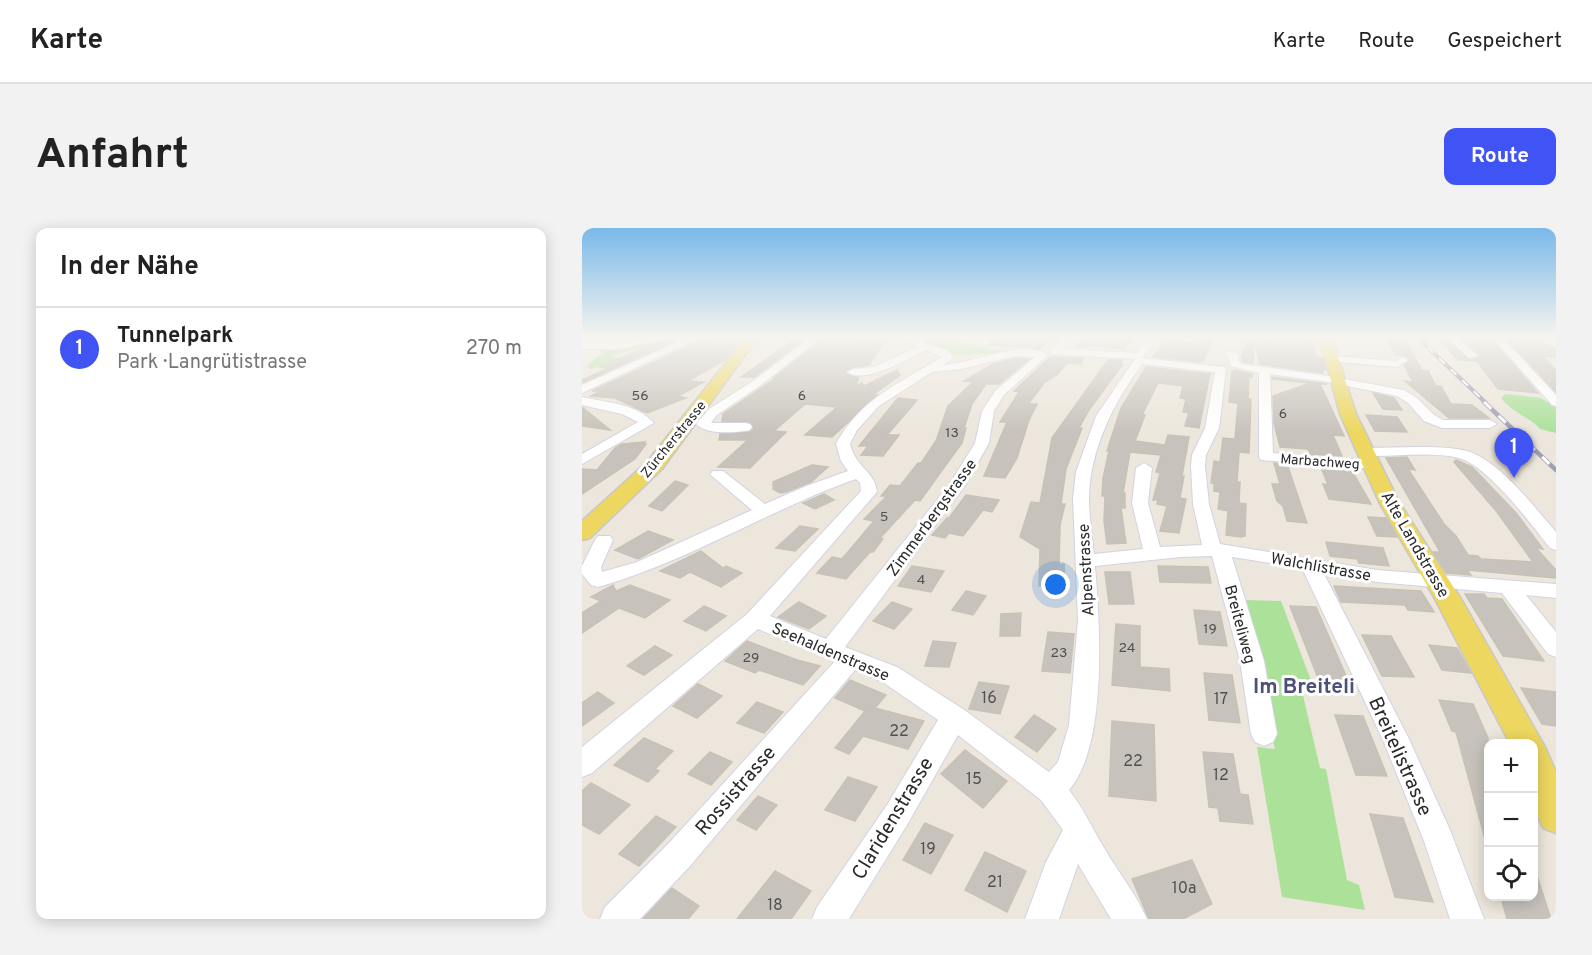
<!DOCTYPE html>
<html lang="de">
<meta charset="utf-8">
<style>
body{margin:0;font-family:Overpass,sans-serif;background:#f2f2f2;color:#222}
.controls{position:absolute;right:18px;bottom:18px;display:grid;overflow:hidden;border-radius:12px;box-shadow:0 3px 15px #0003}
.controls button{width:54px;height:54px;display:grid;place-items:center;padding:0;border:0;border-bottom:2px solid #e0e0e0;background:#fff;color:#222;font:30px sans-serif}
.you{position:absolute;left:474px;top:357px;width:21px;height:21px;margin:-15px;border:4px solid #fff;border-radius:50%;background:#1a73e8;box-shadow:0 0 0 9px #1a73e833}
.badge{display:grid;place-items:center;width:39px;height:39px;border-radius:50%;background:#4053f5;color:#fff;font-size:20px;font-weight:700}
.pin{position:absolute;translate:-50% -50px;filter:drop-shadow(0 2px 3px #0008)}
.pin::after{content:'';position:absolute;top:32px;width:21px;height:18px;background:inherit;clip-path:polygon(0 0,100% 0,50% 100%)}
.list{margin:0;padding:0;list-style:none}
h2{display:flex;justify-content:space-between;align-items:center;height:78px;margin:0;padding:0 24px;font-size:26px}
h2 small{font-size:20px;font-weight:400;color:#767676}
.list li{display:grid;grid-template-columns:39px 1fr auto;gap:18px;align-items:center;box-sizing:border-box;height:84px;padding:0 24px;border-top:2px solid #e0e0e0}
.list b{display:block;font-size:22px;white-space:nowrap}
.list p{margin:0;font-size:20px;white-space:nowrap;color:#767676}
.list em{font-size:20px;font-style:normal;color:#767676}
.icon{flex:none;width:33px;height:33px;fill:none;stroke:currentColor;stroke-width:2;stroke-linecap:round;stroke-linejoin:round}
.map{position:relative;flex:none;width:974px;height:691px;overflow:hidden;border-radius:12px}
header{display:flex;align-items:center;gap:36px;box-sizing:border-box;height:84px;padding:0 30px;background:#fff;border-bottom:2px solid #e0e0e0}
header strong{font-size:28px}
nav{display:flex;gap:33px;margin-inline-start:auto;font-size:21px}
.intro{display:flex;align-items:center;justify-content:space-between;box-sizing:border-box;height:144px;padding:0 36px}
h1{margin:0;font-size:42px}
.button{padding:15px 27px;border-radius:12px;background:#4053f5;color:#fff;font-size:21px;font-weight:700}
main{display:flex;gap:36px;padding:0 36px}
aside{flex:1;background:#fff;border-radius:12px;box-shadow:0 3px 15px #0003}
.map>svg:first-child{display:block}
.green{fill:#ace19a}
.building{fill:#c7c3bc;stroke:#c7c2b6;stroke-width:1.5}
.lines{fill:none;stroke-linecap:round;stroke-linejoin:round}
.minor-casing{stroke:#d2d3e2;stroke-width:2}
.major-casing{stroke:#c8c8c8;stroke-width:3}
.minor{fill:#fff;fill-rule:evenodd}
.major{fill:#edd760;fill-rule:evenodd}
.rail-far1-casing{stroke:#9fa0b4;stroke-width:4}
.rail-casing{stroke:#9fa0b4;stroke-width:4.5}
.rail-far1{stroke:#fff;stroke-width:2;stroke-dasharray:8;stroke-linecap:butt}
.rail{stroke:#fff;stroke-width:3;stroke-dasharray:10;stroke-linecap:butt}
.labels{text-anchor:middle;stroke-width:6;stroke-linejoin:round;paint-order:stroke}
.number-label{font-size:14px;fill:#51504e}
.far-street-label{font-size:14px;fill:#2a2a2a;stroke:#fff}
.street-label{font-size:16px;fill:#2a2a2a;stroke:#fff}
.near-number-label{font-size:16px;fill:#51504e}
.near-street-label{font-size:20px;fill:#2a2a2a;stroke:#fff}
.near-neighbourhood-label{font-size:21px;font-weight:bold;fill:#4c5079;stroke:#fff}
</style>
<header>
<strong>Karte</strong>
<nav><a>Karte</a><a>Route</a><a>Gespeichert</a></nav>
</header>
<div class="intro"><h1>Anfahrt</h1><a class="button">Route</a></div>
<main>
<aside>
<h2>In der Nähe<small></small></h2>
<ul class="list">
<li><span class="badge">1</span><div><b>Tunnelpark</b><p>Park · Langrütistrasse</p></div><em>270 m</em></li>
</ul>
</aside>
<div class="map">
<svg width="974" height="691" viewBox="0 0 974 691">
<rect width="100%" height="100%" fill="#ece6dc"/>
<path class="green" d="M103 108H107L78 124 55 121 28 129 43 130 8 141 5 138 21 124 17 122 94 110 87 114 93 115Z
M339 108 363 111V115L375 114 426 125 371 127 334 118Z
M923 166 959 170 974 179V205L958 201C951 191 929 184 919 170Z
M660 372 699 373 733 463H720L738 540 744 541 765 652 777 657 783 682 700 669 675 519 693 521Z"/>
<path class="building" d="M129 108 161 109 143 132 106 153 122 154 96 168 104 170 65 185 33 170 9 168 19 163H10Z
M416 108H473L458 121 407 117Z
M501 108H552L541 121 505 117 504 120 494 119 501 113Z
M623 108H634L620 134 571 129 583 112 618 116Z
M667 108 729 110 734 129 741 130 744 142H740L741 145 678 136 671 110V135L662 134 659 129Z
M804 108H813L820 114 824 113 840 142 846 143 854 158H859L869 176 890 177 907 190H867L823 153 831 154 822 137 828 131 822 127H814Z
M853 108H861L887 132 898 128 878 109 910 112 956 165 916 161 895 133 876 132Z
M928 108 945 109 974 121V129L961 128 974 143V164L927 114H932Z
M216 109 224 110 172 149H159Z
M266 109 294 112 293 114 301 116 287 137 271 139 263 143 264 146 277 149 274 158 280 155 282 158 315 142 318 147 292 166 295 167 250 209 223 207 255 179 223 176 192 203 204 204 168 240 136 239 166 212H137L138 206 168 204 172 200 168 194 140 193 141 186 194 150H192L242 110Z
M92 112H95L0 155V152L27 140 18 139 70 116Z
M468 129 501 130 499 136 485 135 476 146 463 154 446 176H455L447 192 435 230 423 250 402 248 425 194H418L437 164 432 163Z
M434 130 447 131 417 156H404L390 176 382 200H384L380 215 338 273 333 272 298 310 301 311 291 324H288L264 351 235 345 250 329 260 331 292 293 282 291 305 268H299L308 257 318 258 336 235H339L354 213 366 178 391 154 382 153 411 136Z
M526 132H540L538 136H541L507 182 497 200H500L484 241 479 276H483L478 297 477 337 482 336 483 358H457L458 321 438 309 449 274 458 275 470 210Z
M564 139 628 146 617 200 603 198 607 184H601L604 171 598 170 601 158 576 155 560 187H563L553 213 583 217 586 207 607 209 600 248H602L598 270 604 271 597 305 578 303 585 278 575 276 576 272H571L578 245 574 244 579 227 548 224 541 265H543V280H539L544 315 525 316 522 293 523 268H520L521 250 527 223H525L539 180Z
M653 142 670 146V149H667L666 171H669L667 225 657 224 655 254H658L657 275 664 276 663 308 659 309 644 307 646 283 636 281 638 264 632 263V255H629L632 233 638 234 641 210 653 211 656 175 647 174 650 143Z
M690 149 745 156H738L762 208 751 207 760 228 728 226 726 221 698 219 692 195 691 168 728 155 690 151Z
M791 165 812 170 820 182 801 181Z
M316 170 335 172 305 207H317L301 228 279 227 286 218H277Z
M0 179 28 202 0 198Z
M784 187 815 189 825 204 793 203Z
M63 214 61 216H64L53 231 0 266V241L15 242 33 220 40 216Z
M825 229 833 242 826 241 862 296 874 308 886 327 896 328 899 331 951 334 915 284 872 234 874 232 890 239 934 285 961 321 954 320 974 342V350L885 342 889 347 865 345 851 324H858L804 230Z
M692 235 705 236 725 295 705 293 701 278 695 273 690 256H698Z
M230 237 246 239 229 254 204 264 198 265 191 261V254Z
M739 239 769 241 789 276 747 271 741 256 746 257Z
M93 253 106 257 80 283 67 278Z
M242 266 252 272 233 281 221 275Z
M384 267 417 272 410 284 401 282 381 308 367 305 363 310 350 307 365 290H367Z
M786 289 804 290 815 309 795 308Z
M218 298 236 301 213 323 194 320Z
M66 303 91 312 56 331 33 322Z
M744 314 801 320 807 338 777 335 775 331 748 328Z
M119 323 141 340 144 338 160 345 139 359 108 344 98 350 78 343Z
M330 338 362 343 349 364 316 358Z
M576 338 626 339 629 355 578 354Z
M523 344H548L552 376H527Z
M31 357 34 363 48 357 88 372 63 390 37 380 0 405V385L19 373 9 369Z
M752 358 839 363 852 384 826 382 823 377 759 374Z
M384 363 404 368 391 387 370 382Z
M883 366H902L905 370 920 371 962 433 921 428Z
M217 374 244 388 227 401 196 389Z
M310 374 330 381 312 401 291 393Z
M122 378 144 388 124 403 102 393Z
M708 378 734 379 768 457 738 455Z
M612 382 638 384 645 418 617 416Z
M439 385 438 408H418L419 386Z
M534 396 558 398V439L587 441 588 463 530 457Z
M466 404 492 406 488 445 460 443Z
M780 407 809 408 832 449 800 448Z
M165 413 215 432 238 438 221 457 177 442 173 445 143 433Z
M351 413 374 415 367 439 343 438Z
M847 417 875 420 889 445 860 442Z
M73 418 90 427 62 447 45 438Z
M622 445 650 447 658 495 627 492Z
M268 452 304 467 293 480 342 493 326 521 281 508 267 526 253 520 283 483 253 470Z
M397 454 427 458 418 486 387 481Z
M116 456 140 468 115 490 91 478Z
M939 460 974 464V498L960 496Z
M16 464 32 475 0 498V475Z
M857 472 891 476 906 510V610L903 611 874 504 870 503Z
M175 474 201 484 182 505 155 495Z
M452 487 474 501 455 524 433 509Z
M753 487 781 488 805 548 774 547Z
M530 493 572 497 574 573 527 568Z
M62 510 91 523 73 541 77 543 66 554 32 537Z
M383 522 425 553 401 580 359 546Z
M128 524 150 534 129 557 106 546Z
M621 524 651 526 658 566 666 567 671 596 638 593 636 580 627 579Z
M266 549 295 559 273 593 243 582Z
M9 555 48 577 17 606 0 597V563Z
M176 568 195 577 174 602 155 592Z
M788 586 821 590 851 674 813 669Z
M74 588 94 599 57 638 37 626Z
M343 595 371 607 349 646 321 632Z
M403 624 444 643 425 684 383 662Z
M610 632 630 676 601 691H567L550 651Z
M193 643 229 663 209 691H155Z
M954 645 969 691H925L919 669H951V646Z
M90 660 117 678 106 691H61Z"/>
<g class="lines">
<g class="minor-casing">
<path id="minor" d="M74 108H98L36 121H0V115H36Z
M109 108H122L0 165V157Z
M230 108H241L179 157 135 187 129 195H163L168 196 170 199 168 202C153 205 125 207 114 196L127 181 171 153Z
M332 108H342L339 114 367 123 371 130 361 137C389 136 443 110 466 127L422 167 412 183 407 215 382 259 263 419 315 439 381 481 467 544 476 534 487 497 496 392 491 270 494 244 514 188 553 131 468 126V122L484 108H494L481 121 555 125 568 108H577L560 130 643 139 644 141 637 200 624 227 623 238 627 276 638 316 795 342 974 356V370L944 367 974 404V429L966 426 920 365 795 354 741 344 827 511 868 602 902 691H868L842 613 801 512 720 340 650 329 682 433 695 506 691 514 682 518 673 514 669 506 658 433 630 328 599 329 513 338C518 396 526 517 487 562 502 581 509 598 521 618 535 643 554 665 565 691H529L496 636 477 691H443L464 634 481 602 459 572 376 507 325 597 267 691H230L235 679 305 577 356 492 299 453 273 442 109 637 58 691H18L23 679 87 615 253 433 176 401 10 545 0 549V519L165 386 279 263 278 255 274 251C186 282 106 334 16 359L9 357 0 346V338L13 312 16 308H28L31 312 19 339 20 344 55 334 170 282 131 249 128 246 131 243H141L183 276 224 258 266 243 259 233 254 216C279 170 318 155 360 129L344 122C327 130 283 157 265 144L271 141 292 139 335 119 329 115ZM434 128 453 129 414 162 400 183 393 215 367 257 244 411 188 388 295 264C293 243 274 240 268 216L275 202 297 178 350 144 379 141ZM560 136 633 144 623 200 610 227 609 238 611 276 620 317 578 319 566 275 570 240 562 235 554 240 550 275 561 321 512 326C510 308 507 288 507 270 508 220 532 175 560 136Z
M403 108H414L404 117H398L396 115Z
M815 108H825L826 109 821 112Z
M863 108H873L896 128 887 130Z
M909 108H919L974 167V178L970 177Z
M950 108H964L974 113V119Z
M647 123 656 126 657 134 661 136 746 148 822 162 835 170 852 187 861 192H908L915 196 908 200H860L842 193 826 175 815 168 746 154 688 146 691 225 792 233 799 237 792 241 679 232 677 229V145L648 138 647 130 642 126Z
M750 128 814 133 821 129 826 132 816 139 746 133V129Z
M0 169C23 174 56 176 72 195L0 236V226L56 194 40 186 0 177Z
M834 219C851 219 869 219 885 223 918 233 952 279 974 304V322L968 320C949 296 906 238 877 230 848 223 814 229 785 228L778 224 785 220Z"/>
</g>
<g class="major-casing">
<path id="major" d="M165 108H177L80 241 8 310 0 312V293L66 233Z
M737 108H749L774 186 817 274 879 371 963 519 974 544V605L961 600 951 576V516H928L853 371 797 274 758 186Z"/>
</g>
<use href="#minor" class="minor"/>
<use href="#major" class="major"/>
<g class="rail-far1-casing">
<path id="rail-far1" d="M834 108 904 175"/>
</g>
<g class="rail-casing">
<path id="rail" d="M902 174 974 242"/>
</g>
<use href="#rail-far1" class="rail-far1"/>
<use href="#rail" class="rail"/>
</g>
<linearGradient id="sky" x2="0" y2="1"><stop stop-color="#79b9e9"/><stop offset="0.53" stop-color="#f6f4ef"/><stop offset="1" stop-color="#f6f4ef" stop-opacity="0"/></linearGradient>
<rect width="974" height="205" fill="url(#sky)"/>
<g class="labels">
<g class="number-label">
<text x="58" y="172">56</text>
<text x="220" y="172">6</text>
<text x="701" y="190">6</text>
<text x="370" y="209">13</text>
<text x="302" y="293">5</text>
<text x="339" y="356">4</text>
<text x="628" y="405">19</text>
<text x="545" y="424">24</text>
<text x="477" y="429">23</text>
<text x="169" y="434">29</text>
</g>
<g class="far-street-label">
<text transform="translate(91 211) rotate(-51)" y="5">Zürcherstrasse</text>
<text transform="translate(738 233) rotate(4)" y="5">Marbachweg</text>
</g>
<g class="street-label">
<text transform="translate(349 289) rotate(-54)" y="6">Zimmerbergstrasse</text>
<text transform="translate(834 316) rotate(60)" y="6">Alte Landstrasse</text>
<text transform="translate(739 338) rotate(10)" y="6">Walchlistrasse</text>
<text transform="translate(503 342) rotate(-93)" y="6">Alpenstrasse</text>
<text transform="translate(659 396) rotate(75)" y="6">Breiteliweg</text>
<text transform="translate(249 423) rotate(23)" y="6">Seehaldenstrasse</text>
</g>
<g class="near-number-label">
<text x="407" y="475">16</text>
<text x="639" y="476">17</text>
<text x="317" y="508">22</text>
<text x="551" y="538">22</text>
<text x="639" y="552">12</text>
<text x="392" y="556">15</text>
<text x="346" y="626">19</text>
<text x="413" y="659">21</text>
<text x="602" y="665">10a</text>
<text x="193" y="682">18</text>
</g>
<g class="near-street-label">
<text transform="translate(819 528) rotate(66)" y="7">Breitelistrasse</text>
<text transform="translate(153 562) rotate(-49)" y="7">Rossistrasse</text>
<text transform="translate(310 590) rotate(-59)" y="7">Claridenstrasse</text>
</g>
<g class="near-neighbourhood-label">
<text x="722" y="465">Im Breiteli</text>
</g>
</g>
</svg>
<div class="controls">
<button>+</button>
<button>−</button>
<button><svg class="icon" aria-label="locate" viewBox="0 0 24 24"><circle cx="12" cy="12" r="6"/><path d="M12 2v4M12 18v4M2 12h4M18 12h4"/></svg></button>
</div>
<div class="you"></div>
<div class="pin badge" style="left:932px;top:250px">1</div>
</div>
</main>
